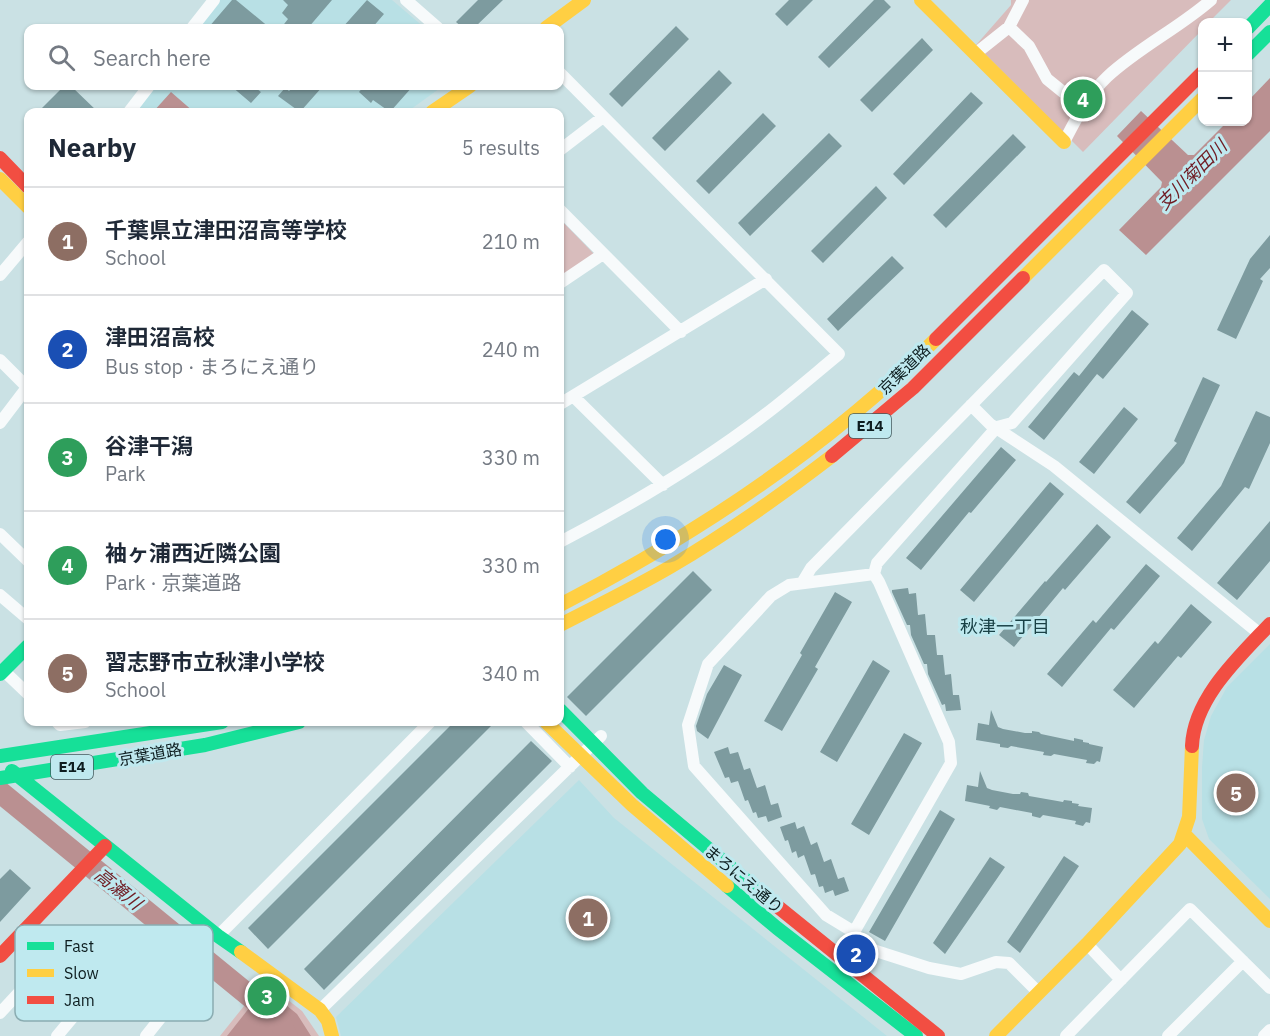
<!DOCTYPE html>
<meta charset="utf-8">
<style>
body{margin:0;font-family:"IBM Plex Sans","Noto Sans JP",sans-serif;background:#f2f2f3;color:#1f2937}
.controls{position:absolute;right:18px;top:18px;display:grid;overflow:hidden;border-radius:12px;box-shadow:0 2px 4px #0004}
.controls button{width:54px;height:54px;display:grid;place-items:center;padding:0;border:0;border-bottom:2px solid #e0e1e3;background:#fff;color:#1f2937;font:30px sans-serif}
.you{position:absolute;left:666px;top:540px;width:21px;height:21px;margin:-15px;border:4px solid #fff;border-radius:50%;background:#1a73e8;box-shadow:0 0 0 9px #1a73e833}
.badge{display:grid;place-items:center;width:39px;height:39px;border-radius:50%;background:#4f6264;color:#fff;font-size:20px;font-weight:700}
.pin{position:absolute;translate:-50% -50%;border:3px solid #fff;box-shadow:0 2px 6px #0006}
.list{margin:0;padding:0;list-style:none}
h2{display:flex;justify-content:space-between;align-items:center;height:78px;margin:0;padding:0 24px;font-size:26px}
h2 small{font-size:20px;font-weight:400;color:#747a83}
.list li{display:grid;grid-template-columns:39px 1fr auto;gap:18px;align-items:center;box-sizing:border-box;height:108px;padding:0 24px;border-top:2px solid #e0e1e3}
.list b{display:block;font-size:22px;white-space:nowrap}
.list p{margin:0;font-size:20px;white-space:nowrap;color:#747a83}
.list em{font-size:20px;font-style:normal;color:#747a83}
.icon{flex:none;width:33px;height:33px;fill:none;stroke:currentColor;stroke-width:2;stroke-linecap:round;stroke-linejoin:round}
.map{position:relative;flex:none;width:1270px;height:1036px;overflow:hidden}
.search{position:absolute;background:#fff;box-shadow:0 2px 4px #0004;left:24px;top:24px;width:540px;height:66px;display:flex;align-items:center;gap:15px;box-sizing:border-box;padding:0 21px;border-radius:12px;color:#747a83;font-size:22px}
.panel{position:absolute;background:#fff;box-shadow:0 2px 4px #0004;left:24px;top:108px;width:540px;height:618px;border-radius:12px}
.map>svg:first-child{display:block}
.built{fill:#b8e0e5}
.green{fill:#d8bcbc}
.water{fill:#ba9091}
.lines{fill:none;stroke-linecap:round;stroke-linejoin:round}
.river{stroke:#ba9091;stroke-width:22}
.building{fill:#7d9b9f}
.street{stroke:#f7fafb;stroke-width:12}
.fast{stroke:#16e098;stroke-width:14}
.slow{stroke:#ffcf43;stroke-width:14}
.jam{stroke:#f24e42;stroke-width:14}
.labels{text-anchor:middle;stroke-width:6;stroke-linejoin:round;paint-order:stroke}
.shield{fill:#bfe9ef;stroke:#425a5d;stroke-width:1.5}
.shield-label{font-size:15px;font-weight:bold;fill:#0d1d1f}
.street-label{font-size:16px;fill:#0d1d1f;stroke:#bfe9ef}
.water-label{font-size:18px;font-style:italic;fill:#701c23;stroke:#bfe9ef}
.neighbourhood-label{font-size:18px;fill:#194146;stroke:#bfe9ef}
.key{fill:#bfe9ef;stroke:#8aacb1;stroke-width:1.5}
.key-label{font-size:16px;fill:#0d1d1f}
</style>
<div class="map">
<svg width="1270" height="1036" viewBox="0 0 1270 1036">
<rect width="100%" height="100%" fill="#cae1e4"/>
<path class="built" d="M220 0H392L425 28H199Z
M156 86H443L407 112H136Z
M1270 644V899L1209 839 1202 819V767L1204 740 1211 716 1227 687Z
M579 780 614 818 887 1036H341L336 1017Z"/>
<path class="green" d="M1011 0H1231L1209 22H1202V30L1083 152 976 45 1011 5Z
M560 219 595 255 560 278Z
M264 981 302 1011 319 1036H220Z"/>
<path class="water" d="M1270 78V131L1146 255 1119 230 1161 187 1162 182 1117 136 1141 111 1188 155H1194L1227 122H1248V101Z
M171 92 194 112H153Z
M265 988 297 1014 311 1036H227Z"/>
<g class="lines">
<path class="river" d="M0 792 279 1020 287 1036"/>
</g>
<path class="building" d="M232 0H236L270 28H208Z
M283 0H332L308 28H281L288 19 282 13 288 5Z
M367 0 384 14 372 28H342Z
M478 0H503L474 28H463L456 22Z
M789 0H813L787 26 775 14Z
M874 0H884L891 7 829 68 818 57Z
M676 26 689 39 622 107 609 94Z
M922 38 933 50 872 112 860 100Z
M719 70 732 83 665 151 652 138Z
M64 86H71L98 112H38Z
M231 86H253L261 92 251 103Z
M294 86H323L300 112 278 96 285 88 289 91Z
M364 86H413L390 112 373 100 371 103 359 92Z
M971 92 983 103 904 185 893 174Z
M763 113 776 126 709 194 696 181Z
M829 133 842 146 750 236 738 223Z
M1013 134 1026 147 946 228 933 215Z
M876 186 887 198 823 263 811 251Z
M1270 235V268L1260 279 1263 281 1236 339 1217 330 1250 259Z
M892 256 904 268 838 331 827 319Z
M1132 310 1149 324 1103 379 1097 374 1044 440 1028 427 1074 372 1079 376Z
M1203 377 1220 385 1184 463 1140 514 1126 502 1177 443 1174 441Z
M1124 407 1138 419 1094 474 1079 462Z
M1256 411 1270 417V443L1249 489 1245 487 1192 551 1177 538 1221 486Z
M1001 447 1016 460 971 513 969 512 921 570 906 558Z
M1050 482 1064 494 974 602 960 590Z
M1270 521V561L1237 600 1217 583Z
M1097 524 1111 537 1065 590 1063 588 1014 647 999 635 1045 581 1046 582Z
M1146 564 1160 576 1114 630 1111 628 1062 687 1047 674 1093 620 1096 623Z
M693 571 712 590 586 716 567 697Z
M908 588 909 594 916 593 918 615 925 614 927 635H935L937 655H943L945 675 951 674 953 695H959L961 710 946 711 945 704 942 705 928 674 927 664H924L911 635 910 625H907L892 592V590Z
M835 592 852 602 815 667 818 669 782 731 764 721 802 655 800 653Z
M1191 604 1212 622 1181 658 1178 656 1134 708 1113 690 1155 641 1158 644Z
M873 660 890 671 837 762 820 752Z
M724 665 742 675 708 739 697 731 696 726 707 694Z
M991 710 998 727 1003 729 1025 733H1032V731L1039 732 1041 734 1074 741V738L1083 740V742L1089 743V744L1103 747 1100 762 1097 761 1094 764 1086 763 1087 760 1054 754 1051 756 1043 755 1044 752 1011 746 1008 748 1000 747V744L976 740 978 723 989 725Z
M454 722H495L268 949 248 928Z
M904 733 922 743 869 835 851 824Z
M531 741 552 761 324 990 304 969Z
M728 747 730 754 738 752 744 770 750 768 757 788 765 785 771 805 778 803 782 817 768 822 766 816 758 818 756 812 753 813 748 800 745 801 738 781 731 783 729 777 725 778 714 752Z
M980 771 987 788 992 790 1013 794H1020L1021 792 1028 793 1029 796 1063 802 1064 800 1072 801V803L1079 804 1078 806 1092 808 1090 823 1086 822 1083 826 1075 824 1076 821 1043 815 1040 818 1032 816V813L1000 807 997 810 989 808 990 806 965 801 967 785 978 787Z
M940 810 955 819 885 941 869 932Z
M795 822 797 829 804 826 811 845 817 842 824 862 831 859 838 879 844 877 849 891 835 896 833 890 825 893 823 886 819 887 815 874 811 875 804 855 798 858 796 851 792 853 788 840 785 841 780 827Z
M1064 856 1079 866 1020 953 1007 942Z
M990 857 1005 867 945 954 933 943Z
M10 869 31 888 0 922V879Z"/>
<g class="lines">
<path class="street" d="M406 0 438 28
M1009 27 1029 46 1047 79 1063 92 1086 103
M192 28 214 0
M975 54 1009 27 1023 0
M560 73 839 354C816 373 794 392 771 410 705 461 633 504 560 542
M129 112 149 86
M1064 142C1076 119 1088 95 1107 77 1138 48 1179 28 1211 0
M560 150 603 117
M560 210 681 332
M0 275 28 242
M560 283 603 254
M0 360 28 388
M573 396 663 485
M560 404 766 279
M971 405 990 424 1054 466 1260 634
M0 423 28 386
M0 534 28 561
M874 574 789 585 771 596 708 664 688 725 694 766 826 915 854 932 859 942 873 950 929 968 961 974 996 962 1009 963 1039 993
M802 583 811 568 1104 270 1127 293 1012 423 997 427 877 563 874 574 879 582 949 742 951 763 854 932
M0 595 28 619
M4 671 28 694
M57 722 60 725 85 722
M526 722 570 767
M21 934 50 959 94 991
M218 936 430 722
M1087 944 1121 980
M320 1010 601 736
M0 1013 50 959
M57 1036 114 968 166 1011 146 1036
M1066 1036 1190 909 1270 988
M1168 1036 1243 961
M1264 1036 1270 1030"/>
<path class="fast" d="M1248 28 1270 5
M1248 54 1270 32
M0 674 28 646
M560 710 642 793 772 902
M0 756 222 722
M12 771 218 936 241 952
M0 778 205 745 299 722
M727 886 777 928 916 1036"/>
<path class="slow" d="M921 0 1064 142
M546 28 584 0
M432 112 470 86
M0 179 28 207
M1023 278 1202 99
M560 605C697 534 826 449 936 339
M560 625C597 606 634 588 670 567 726 534 780 496 832 456
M546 722 632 805 727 886
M1184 834 1270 921
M241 952 320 1010 328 1021 332 1036
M996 1036 1087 944 1180 844 1189 817 1192 746"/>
<path class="jam" d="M0 158 28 187
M936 339 1202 73
M832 456 913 388 1023 278
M1192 746C1194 698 1239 657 1270 624
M772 902 938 1036
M0 956 105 846"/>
</g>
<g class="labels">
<g class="shield">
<rect x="849" y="414" width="42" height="24" rx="4.5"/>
<rect x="51" y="755" width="42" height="24" rx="4.5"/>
</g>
<g class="shield-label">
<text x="870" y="431">E14</text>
<text x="72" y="772">E14</text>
</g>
<g class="street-label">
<text transform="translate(904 369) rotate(-44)" y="6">京葉道路</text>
<text transform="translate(150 754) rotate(-10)" y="6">京葉道路</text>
<text transform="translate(744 879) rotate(40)" y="6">まろにえ通り</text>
</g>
<g class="water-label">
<text transform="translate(1192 175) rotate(-45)" y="6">支川菊田川</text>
<text transform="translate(118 889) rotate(39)" y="6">高瀬川</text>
</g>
<g class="neighbourhood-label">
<text x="1005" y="633">秋津一丁目</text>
</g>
</g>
<rect x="15" y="925" width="198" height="96" rx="9" class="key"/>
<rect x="27" y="942" width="27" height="8" fill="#16e098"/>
<rect x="27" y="969" width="27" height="8" fill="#ffcf43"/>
<rect x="27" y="996" width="27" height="8" fill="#f24e42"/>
<g class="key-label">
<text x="64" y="952">Fast</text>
<text x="64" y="979">Slow</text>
<text x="64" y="1006">Jam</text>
</g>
</svg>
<div class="controls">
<button>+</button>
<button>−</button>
</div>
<div class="you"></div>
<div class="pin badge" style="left:588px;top:918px;background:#8d6e63">1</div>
<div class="pin badge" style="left:856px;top:954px;background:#1a4fb4">2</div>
<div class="pin badge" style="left:267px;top:996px;background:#2e9e5b">3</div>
<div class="pin badge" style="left:1083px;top:99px;background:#2e9e5b">4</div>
<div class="pin badge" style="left:1236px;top:793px;background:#8d6e63">5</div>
<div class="search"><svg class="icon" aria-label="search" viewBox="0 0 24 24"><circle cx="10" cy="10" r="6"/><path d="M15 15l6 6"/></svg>Search here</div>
<section class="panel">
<h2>Nearby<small>5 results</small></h2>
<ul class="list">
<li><span class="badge" style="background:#8d6e63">1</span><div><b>千葉県立津田沼高等学校</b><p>School</p></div><em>210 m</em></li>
<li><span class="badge" style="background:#1a4fb4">2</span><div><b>津田沼高校</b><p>Bus stop · まろにえ通り</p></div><em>240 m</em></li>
<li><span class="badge" style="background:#2e9e5b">3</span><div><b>谷津干潟</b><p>Park</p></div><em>330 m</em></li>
<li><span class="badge" style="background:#2e9e5b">4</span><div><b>袖ヶ浦西近隣公園</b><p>Park · 京葉道路</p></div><em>330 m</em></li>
<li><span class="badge" style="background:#8d6e63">5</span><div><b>習志野市立秋津小学校</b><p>School</p></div><em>340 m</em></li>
</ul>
</section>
</div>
